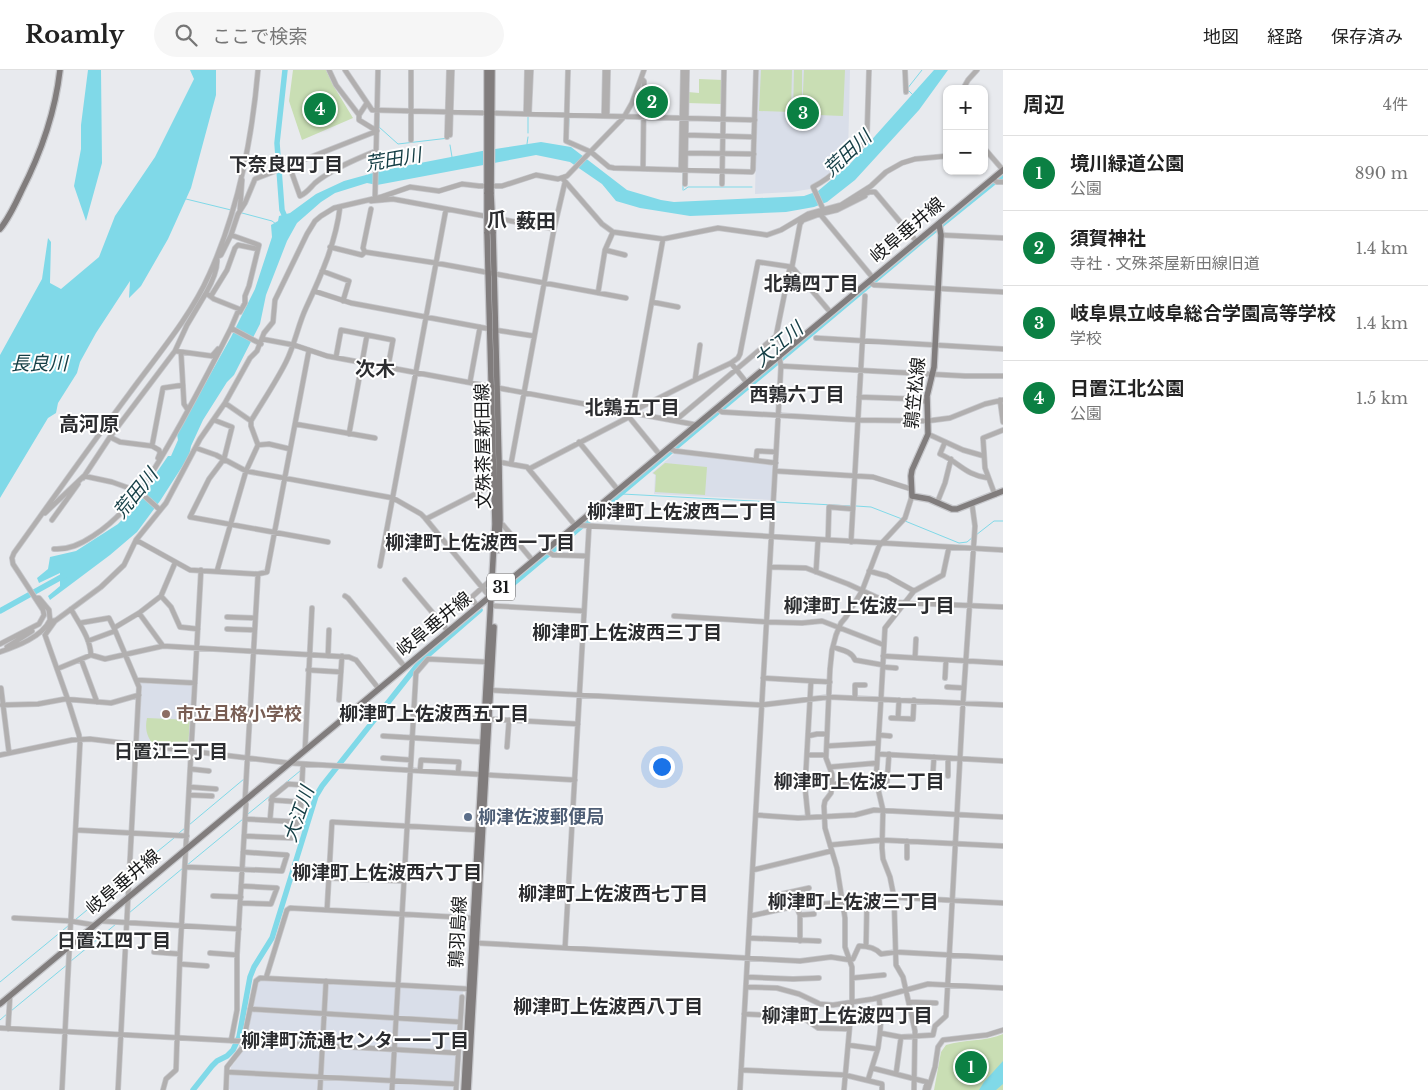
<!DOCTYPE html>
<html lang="ja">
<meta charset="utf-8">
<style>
body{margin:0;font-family:"Libre Baskerville","Noto Sans JP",serif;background:#f6f6f6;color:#222}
.controls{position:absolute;right:15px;top:15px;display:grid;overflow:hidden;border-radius:10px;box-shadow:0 1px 4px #0004}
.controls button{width:45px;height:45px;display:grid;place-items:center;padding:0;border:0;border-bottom:1px solid #e0e0e0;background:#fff;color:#222;font:25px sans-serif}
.you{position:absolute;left:661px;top:696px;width:18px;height:18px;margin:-12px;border:4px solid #fff;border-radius:50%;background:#1a73e8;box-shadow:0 0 0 8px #1a73e833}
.badge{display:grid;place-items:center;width:32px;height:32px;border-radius:50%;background:#0b8043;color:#fff;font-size:16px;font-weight:700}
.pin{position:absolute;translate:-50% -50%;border:2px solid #fff;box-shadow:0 1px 5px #0006}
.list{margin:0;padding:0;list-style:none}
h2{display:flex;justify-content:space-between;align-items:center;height:65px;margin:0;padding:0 20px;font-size:21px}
h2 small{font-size:16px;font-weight:400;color:#767676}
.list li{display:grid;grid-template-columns:32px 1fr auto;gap:15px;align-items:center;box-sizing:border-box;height:75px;padding:0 20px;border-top:1px solid #e0e0e0}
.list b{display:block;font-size:19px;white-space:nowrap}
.list p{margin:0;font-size:16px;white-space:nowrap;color:#767676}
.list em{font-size:16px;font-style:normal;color:#767676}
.icon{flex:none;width:28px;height:28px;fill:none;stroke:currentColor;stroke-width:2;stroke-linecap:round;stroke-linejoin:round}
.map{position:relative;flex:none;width:1003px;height:1020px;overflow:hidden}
header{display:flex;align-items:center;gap:30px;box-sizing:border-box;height:70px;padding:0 25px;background:#fff;border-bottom:1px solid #e0e0e0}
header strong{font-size:24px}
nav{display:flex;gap:28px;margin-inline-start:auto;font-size:18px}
.search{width:350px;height:45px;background:#f6f6f6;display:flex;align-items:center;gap:12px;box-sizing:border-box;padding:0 18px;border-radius:28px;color:#767676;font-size:19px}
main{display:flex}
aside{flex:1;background:#fff}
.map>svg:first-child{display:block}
.built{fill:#d9dee9}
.green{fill:#c9deb4}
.water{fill:#80d9e8}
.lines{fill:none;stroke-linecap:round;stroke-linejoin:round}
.stream{stroke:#80d9e8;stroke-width:1}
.river{stroke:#80d9e8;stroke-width:5.5}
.minor-casing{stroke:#c7c8cc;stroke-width:6}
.major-casing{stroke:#c7c8cc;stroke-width:8}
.minor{stroke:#b1afaf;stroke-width:4.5}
.major{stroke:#817d7d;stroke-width:5.5}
.major-bridge-casing{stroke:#c7c8cc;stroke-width:8;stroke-linecap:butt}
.major-bridge{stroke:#817d7d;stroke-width:5.5}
.education-dot{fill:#8d6e63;stroke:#fff;stroke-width:2}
.service-dot{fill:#5c6f8a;stroke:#fff;stroke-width:2}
.labels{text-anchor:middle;stroke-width:4;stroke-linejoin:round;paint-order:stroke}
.shield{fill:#fff;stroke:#5d5d5e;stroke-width:1}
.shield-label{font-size:16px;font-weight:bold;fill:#171819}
.street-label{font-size:18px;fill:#171819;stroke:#fff}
.education-label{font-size:18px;font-weight:bold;fill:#785e54;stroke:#fff;text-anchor:start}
.service-label{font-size:18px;font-weight:bold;fill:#4e5e75;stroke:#fff;text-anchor:start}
.water-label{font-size:19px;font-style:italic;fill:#143e45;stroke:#fff}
.neighbourhood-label{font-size:19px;font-weight:bold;fill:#2c2d30;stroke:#fff}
.quarter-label{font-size:20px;font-weight:bold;fill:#2c2d30;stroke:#fff}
</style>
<header>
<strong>Roamly</strong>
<div class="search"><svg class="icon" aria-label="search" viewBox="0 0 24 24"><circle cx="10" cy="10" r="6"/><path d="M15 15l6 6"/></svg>ここで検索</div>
<nav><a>地図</a><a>経路</a><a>保存済み</a></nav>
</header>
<main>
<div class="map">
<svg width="1003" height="1020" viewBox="0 0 1003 1020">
<rect width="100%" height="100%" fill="#e8eaee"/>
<path class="built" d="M758 0H850L848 86 840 96 810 119 792 122 755 124Z
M676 382 774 394 772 430 654 424 655 405 652 403Z
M140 612 194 614 191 677 189 679 139 673Z
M262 909 463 920 458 1020H230L229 1019 231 997 246 977 257 912Z"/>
<path class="green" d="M293 0H326L333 15 353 48 302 70 289 31Z
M761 0H792L791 42 759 41Z
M794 0H802V43L804 0H845L843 46 793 44Z
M699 9 723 10 722 34 687 33 688 22 699 23Z
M665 393 707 397 705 425 655 422 656 405 653 403Z
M147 648 190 650 188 677 153 674C146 666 145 657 147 648Z
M1003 964V1020H934L941 982 946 975C964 969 985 972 1003 964Z"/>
<path class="water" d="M88 0H101L102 93 86 151 74 116 81 79V55Z
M190 0H216V25L191 118 168 169 141 216 129 228 130 211 96 263 80 292 77 303 58 333 56 343 48 348 0 428V285L42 209 48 168 51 172 50 213 61 219 99 187 115 146 155 87 194 9Z
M934 0H948L919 40 855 110 827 132 814 137 786 142 690 146 640 138 616 131 602 114 570 92 536 85 377 115 367 113 335 123 321 132 297 153 287 171 266 225 260 254 234 305 227 312 203 350 191 376 189 386 160 431 137 462 110 485 50 530 48 526 60 516V503L39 513 37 508 48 499 50 487 76 481 118 454 148 421 157 402 168 386H171L178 370 177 364 231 267 255 219 272 167 271 155 278 151 279 146 290 143 316 124 344 111 384 100 482 81 541 72 571 77 627 120 661 130 674 132 804 126 818 121 850 94Z
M1003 991V1014L996 1020H979L984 1012Z"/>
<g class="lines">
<path class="stream" d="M907 19 922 0
M908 20 914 26
M379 38 380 0
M379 44V57L398 74 449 68
M528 63V47
M568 70 569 49
M527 74 528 67
M450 75 452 87
M683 101V120
M684 120 688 117H752
M186 129 231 140
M242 143 272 151 276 154
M622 424 772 432
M776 432 852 436
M856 436 871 437 902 449
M905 451 959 473 967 472 973 467
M976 465 994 451H1003
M277 720 300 701
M248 744 270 726
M189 755 244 709
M179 763 185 758
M186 796 243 749
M131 803 174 768
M129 843 183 798
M75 850 128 806
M71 891 116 854
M0 912 68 856
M11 941 68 894
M0 950 8 943"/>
<path class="river" d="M285 0 277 73 282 140 286 149
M502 523 924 169 1003 105
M0 541 65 505
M193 1020 212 996 217 991 227 986 233 980 239 967 250 907 254 897 272 868 316 726 322 716 420 592 480 540"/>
<g class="minor-casing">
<path id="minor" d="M329 0 336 15 359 45
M345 0 372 40 487 43
M568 0 566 71 591 82 609 97 614 98 752 102 753 100 756 0
M905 0 906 22
M642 9 644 11 643 98
M963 19 968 10 977 0
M367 33 359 45V50L377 61
M491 43 755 50
M526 44 527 0
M529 44 531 0
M604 46 605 0
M607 46 608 0
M450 65 452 0
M686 65 754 67
M447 67 449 0
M411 70V0
M984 78 1003 100
M685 83 754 84
M289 95 300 126C307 123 310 118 315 113 332 99 356 89 376 81
M681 100 683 0
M563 109 602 154 613 162 663 169 718 158 767 165 781 160 808 144 841 135 871 116 886 102 902 93 915 89 947 86
M993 109 997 112H1003
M685 114 687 0
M722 114 724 0
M862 125 870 122H875L917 172
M375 128 378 0
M371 131 393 129 554 159
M240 139 242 110
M823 139 813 117C836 105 852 86 868 68L867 65 869 0
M820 144 873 208
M801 151 820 144 837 140 865 126
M231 165 259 175 249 216 245 226V233L240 242
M941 165 1003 168
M330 177 362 185 365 182 436 193 626 228
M605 180 625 185
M365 182 363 178 371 139
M217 187 221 185 231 165 238 144 245 133 255 109 377 61
M217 189C218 200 211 214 206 223L214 229 239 239 231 258 261 274
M792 197 800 154 803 150
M792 197 831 243
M322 201 349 211 343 231
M869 212 874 215 1003 222
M314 221 351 233 490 259
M206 223 187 255 175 281 212 286 218 279
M598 223 605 180 613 162
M211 226 227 200 235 178 238 175 258 179
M652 232 678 237
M495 260 534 266
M367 265 393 270 388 297
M776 266 790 197
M816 268 1003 279
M262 269 294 275 327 286 697 355
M700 275 695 310 731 293
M181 282 184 334 188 340
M336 287 341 260 367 265 349 364
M781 296 965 306H1003
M470 312 480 257
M747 313 731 293 738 288 740 284 758 192 792 197
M859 327 916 329 927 332
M1000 330 1003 352
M225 333 251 351
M717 338 722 342 858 350 927 351 950 348 985 334 1003 330
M633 341 695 310
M632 342 663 169
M629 347 660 385
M214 350 232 357 224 389 209 409 190 447 328 472
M676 350 776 266 787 280
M295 354 375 368
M928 364 963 380 984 386
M579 372 618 420
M945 372 940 384C959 392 965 405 988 408
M258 375 269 374 290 379
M152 376 163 318 183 315
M196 378 216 385 246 401 393 428 421 444 425 448 490 527
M669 378 675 381 776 393
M158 388 160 383 159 380 152 376 120 372 110 367 175 281
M756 390 757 381 776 382
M499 392 527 397 575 455 1003 480
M511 394 554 159 565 112
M529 399 629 347 634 342
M775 401 873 407 911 419
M83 408 110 367
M995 425 985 398 983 368 1003 360
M937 433 945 413 951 389
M45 443 84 406 112 412 140 422 160 440
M426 449 491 416 495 415
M52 450 78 414
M499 454 503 455 533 491
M136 470 190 500 258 504 267 502 309 280
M828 470 829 437 853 439
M851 472 865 226
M54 479C69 480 81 474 93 466 135 439 157 395 181 353 198 322 215 290 231 258
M546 480 553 485 587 486
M380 496 446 139
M770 497 806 498 848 514 887 532 1003 537
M217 501 246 401 258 375 251 356V351C263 331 276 312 286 292 295 274 298 255 306 238 321 206 336 172 340 137
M869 501 887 506 914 521
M816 502 818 470
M405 510 448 561
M161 526 171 537 180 557 198 559
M345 526 348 528 405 597
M37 528H39L49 540 50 550 55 551 45 565 68 630 79 665 80 673 62 1020
M495 536 584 541
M478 537 472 529 473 526 493 508
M71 539C79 554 90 567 91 585
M139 543 163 576
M674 546 767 552 802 553 822 551 884 575
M227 547 255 548
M55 551 101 517 124 495 136 470 166 433 200 369 225 333 250 288 257 281 264 263 273 252 275 230 307 164 315 151 321 146 334 138 381 127 410 117 439 121 462 114 479 116H502L536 105 558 109 567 106 624 47 632 33 644 0
M80 553 109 548 114 558
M227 559 254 560
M88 571 115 561
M0 574 39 554 44 545 43 540 13 494 12 488 14 483C52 430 90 376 129 324 156 287 191 246 209 205 238 141 252 70 258 0
M7 577 32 561
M833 577C841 580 852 581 855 590L883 595
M0 582C17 576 42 567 50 550
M328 586 329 560
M883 586 1003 593
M915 588 916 569
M81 589 97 632
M883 597 896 598
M57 599 91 585 105 589 163 576 349 587 356 590 379 619
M308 600 341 602
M763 608 830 612
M945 608 946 590
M137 610 195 613
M947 617 964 618
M1 618 9 683
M488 620 761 635 829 627 1003 635
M855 628V615H865
M339 630 342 586
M2 635 38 634 65 629 111 633 139 625
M413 645 485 649
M891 648 913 649 914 630
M898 648 899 630
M489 649 578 654
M879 665 890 666
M383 666 483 672
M808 666 817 664H826
M827 676 878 673
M507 677 509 650
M305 680 312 538
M878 684 1003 691
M0 685 72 670 90 669 289 693 575 710
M807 685H826
M383 688 411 690
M830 697 877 693
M191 699 209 701
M420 700 421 690 459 692 458 703
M933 702 934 687
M948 706V688
M887 712 889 684
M832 714H854
M190 717 216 719
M189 725 212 726
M271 730 301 732
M756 745 798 748 855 745 874 740 1003 747
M808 747 805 717 811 611
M245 749 300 752 303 694
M270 750 272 727 288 714 302 715
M76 760 187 766
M244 766 292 768 297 751
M830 775 882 770 1003 776
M907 788V771
M186 797 282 801 287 785 243 782
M753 800 831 781
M328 808 404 811
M777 825 809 818
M213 826 241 827
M240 833 271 834 277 818 241 816
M813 835 889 827 1003 833
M327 840 332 752 479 760
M800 845 814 844
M750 846 796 836 800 845V871
M14 848 70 851 94 855
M100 851 239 859
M749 868 819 871
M477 873 800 891 831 887 850 890 853 889 859 876C867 876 875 877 881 884L896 882 1003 888
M866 876 867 829
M565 878 589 457
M154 882 180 884
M210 883 237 885
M180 894 207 896
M747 907 793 909 819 908
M266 908 287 840 290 838 473 848
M852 908 884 905
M746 917 777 918 799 924 818 933
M470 919 398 915 416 603 428 589 488 592
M879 928 881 949 880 963 901 967 933 965 935 956 946 946 963 633 975 456 972 434
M909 932 936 933
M820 934 833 935 873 929 928 914 1003 918
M250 939 460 952
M744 944 802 947 818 958 849 959
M0 958 458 983
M8 959 10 926
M231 971 237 940V885L246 734 245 730 258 504
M848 975 877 979
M872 998 927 1012 925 1020
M741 1000 845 1005 882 1014V1020
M227 1002 456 1014
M896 1004 901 967
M868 1010 878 978 880 963
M118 1020 139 617 114 558 139 543 161 526 175 493
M163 1020 166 1009 176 1000 180 884 201 500
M226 1020 227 997 242 978 256 911 260 908 398 915 392 1020
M320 1020 326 911
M456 1020 462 927
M740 1020 781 296 779 286
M844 1020 852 931V897L845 877V848L837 798 825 758 824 736 825 731 831 723 832 714V704L826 688 830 599 832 580 836 565 841 553 846 547 862 521 879 476 905 448 912 426
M914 1020 915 961 903 907 896 895 894 827 890 807 883 789 882 778 883 740 876 710 881 629 885 558 914 521 943 505 949 477
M928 1020 935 997 938 977 943 970 987 965 1003 960"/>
</g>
<g class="major-casing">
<path id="major" d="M487 124V0
M491 124 492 0
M939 154 941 165 934 297 927 326 928 364 912 400 911 406 912 426 929 429 952 439H957L1003 421
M0 159C9 148 15 135 21 122 41 83 55 44 60 0
M493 162 499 392 500 450 498 480
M0 934 1003 100
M464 1020 495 454 487 162
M468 1020 494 557"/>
</g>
<use href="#minor" class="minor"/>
<use href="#major" class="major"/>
<g class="major-bridge-casing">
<path id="major-bridge" d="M487 124V162
M491 124 493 162"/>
</g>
<use href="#major-bridge" class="major-bridge"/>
</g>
<circle class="education-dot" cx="166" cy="644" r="5"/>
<circle class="service-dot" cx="468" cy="747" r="5"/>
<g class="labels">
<rect class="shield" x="487" y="503.5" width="28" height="27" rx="4"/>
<g class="shield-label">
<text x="501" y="523">31</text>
</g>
<g class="street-label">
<text transform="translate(907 160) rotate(-40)" y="6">岐阜垂井線</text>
<text transform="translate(915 323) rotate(-84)" y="6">鶉笠松線</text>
<text transform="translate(483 376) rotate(-91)" y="6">文殊茶屋新田線</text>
<text transform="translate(434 554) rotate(-39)" y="6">岐阜垂井線</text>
<text transform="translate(123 812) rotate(-40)" y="6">岐阜垂井線</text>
<text transform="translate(458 862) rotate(-87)" y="6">鶉羽島線</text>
</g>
<g class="education-label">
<text x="176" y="650">市立且格小学校</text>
</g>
<g class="service-label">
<text x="478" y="753">柳津佐波郵便局</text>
</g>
<g class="water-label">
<text transform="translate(847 83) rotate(-43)" y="7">荒田川</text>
<text transform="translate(393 89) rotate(-10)" y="7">荒田川</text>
<text transform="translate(778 274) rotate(-40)" y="7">大江川</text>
<text x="39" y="300">長良川</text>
<text transform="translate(135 423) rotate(-51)" y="7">荒田川</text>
<text transform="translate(298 744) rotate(-71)" y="7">大江川</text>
</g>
<g class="neighbourhood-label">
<text x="286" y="101">下奈良四丁目</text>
<text x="811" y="220">北鶉四丁目</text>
<text x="797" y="331">西鶉六丁目</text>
<text x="632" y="344">北鶉五丁目</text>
<text x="682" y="448">柳津町上佐波西二丁目</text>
<text x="480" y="479">柳津町上佐波西一丁目</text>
<text x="869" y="542">柳津町上佐波一丁目</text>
<text x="627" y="569">柳津町上佐波西三丁目</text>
<text x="434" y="650">柳津町上佐波西五丁目</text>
<text x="171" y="688">日置江三丁目</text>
<text x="859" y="718">柳津町上佐波二丁目</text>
<text x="387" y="809">柳津町上佐波西六丁目</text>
<text x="613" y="830">柳津町上佐波西七丁目</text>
<text x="853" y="838">柳津町上佐波三丁目</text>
<text x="114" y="877">日置江四丁目</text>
<text x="608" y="943">柳津町上佐波西八丁目</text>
<text x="847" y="952">柳津町上佐波四丁目</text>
<text x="355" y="977">柳津町流通センター一丁目</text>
</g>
<g class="quarter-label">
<text x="497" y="156">爪</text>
<text x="536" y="158">薮田</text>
<text x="375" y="306">次木</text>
<text x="89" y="361">高河原</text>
</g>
</g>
</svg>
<div class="controls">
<button>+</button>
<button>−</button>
</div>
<div class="you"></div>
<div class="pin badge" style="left:971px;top:997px">1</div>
<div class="pin badge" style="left:652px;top:32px">2</div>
<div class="pin badge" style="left:803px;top:43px">3</div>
<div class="pin badge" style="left:320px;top:39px">4</div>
</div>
<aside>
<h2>周辺<small>4件</small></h2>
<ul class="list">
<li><span class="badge">1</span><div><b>境川緑道公園</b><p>公園</p></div><em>890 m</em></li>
<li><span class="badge">2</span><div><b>須賀神社</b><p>寺社 · 文殊茶屋新田線旧道</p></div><em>1.4 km</em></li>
<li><span class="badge">3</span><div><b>岐阜県立岐阜総合学園高等学校</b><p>学校</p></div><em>1.4 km</em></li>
<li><span class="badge">4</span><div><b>日置江北公園</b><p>公園</p></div><em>1.5 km</em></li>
</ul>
</aside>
</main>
